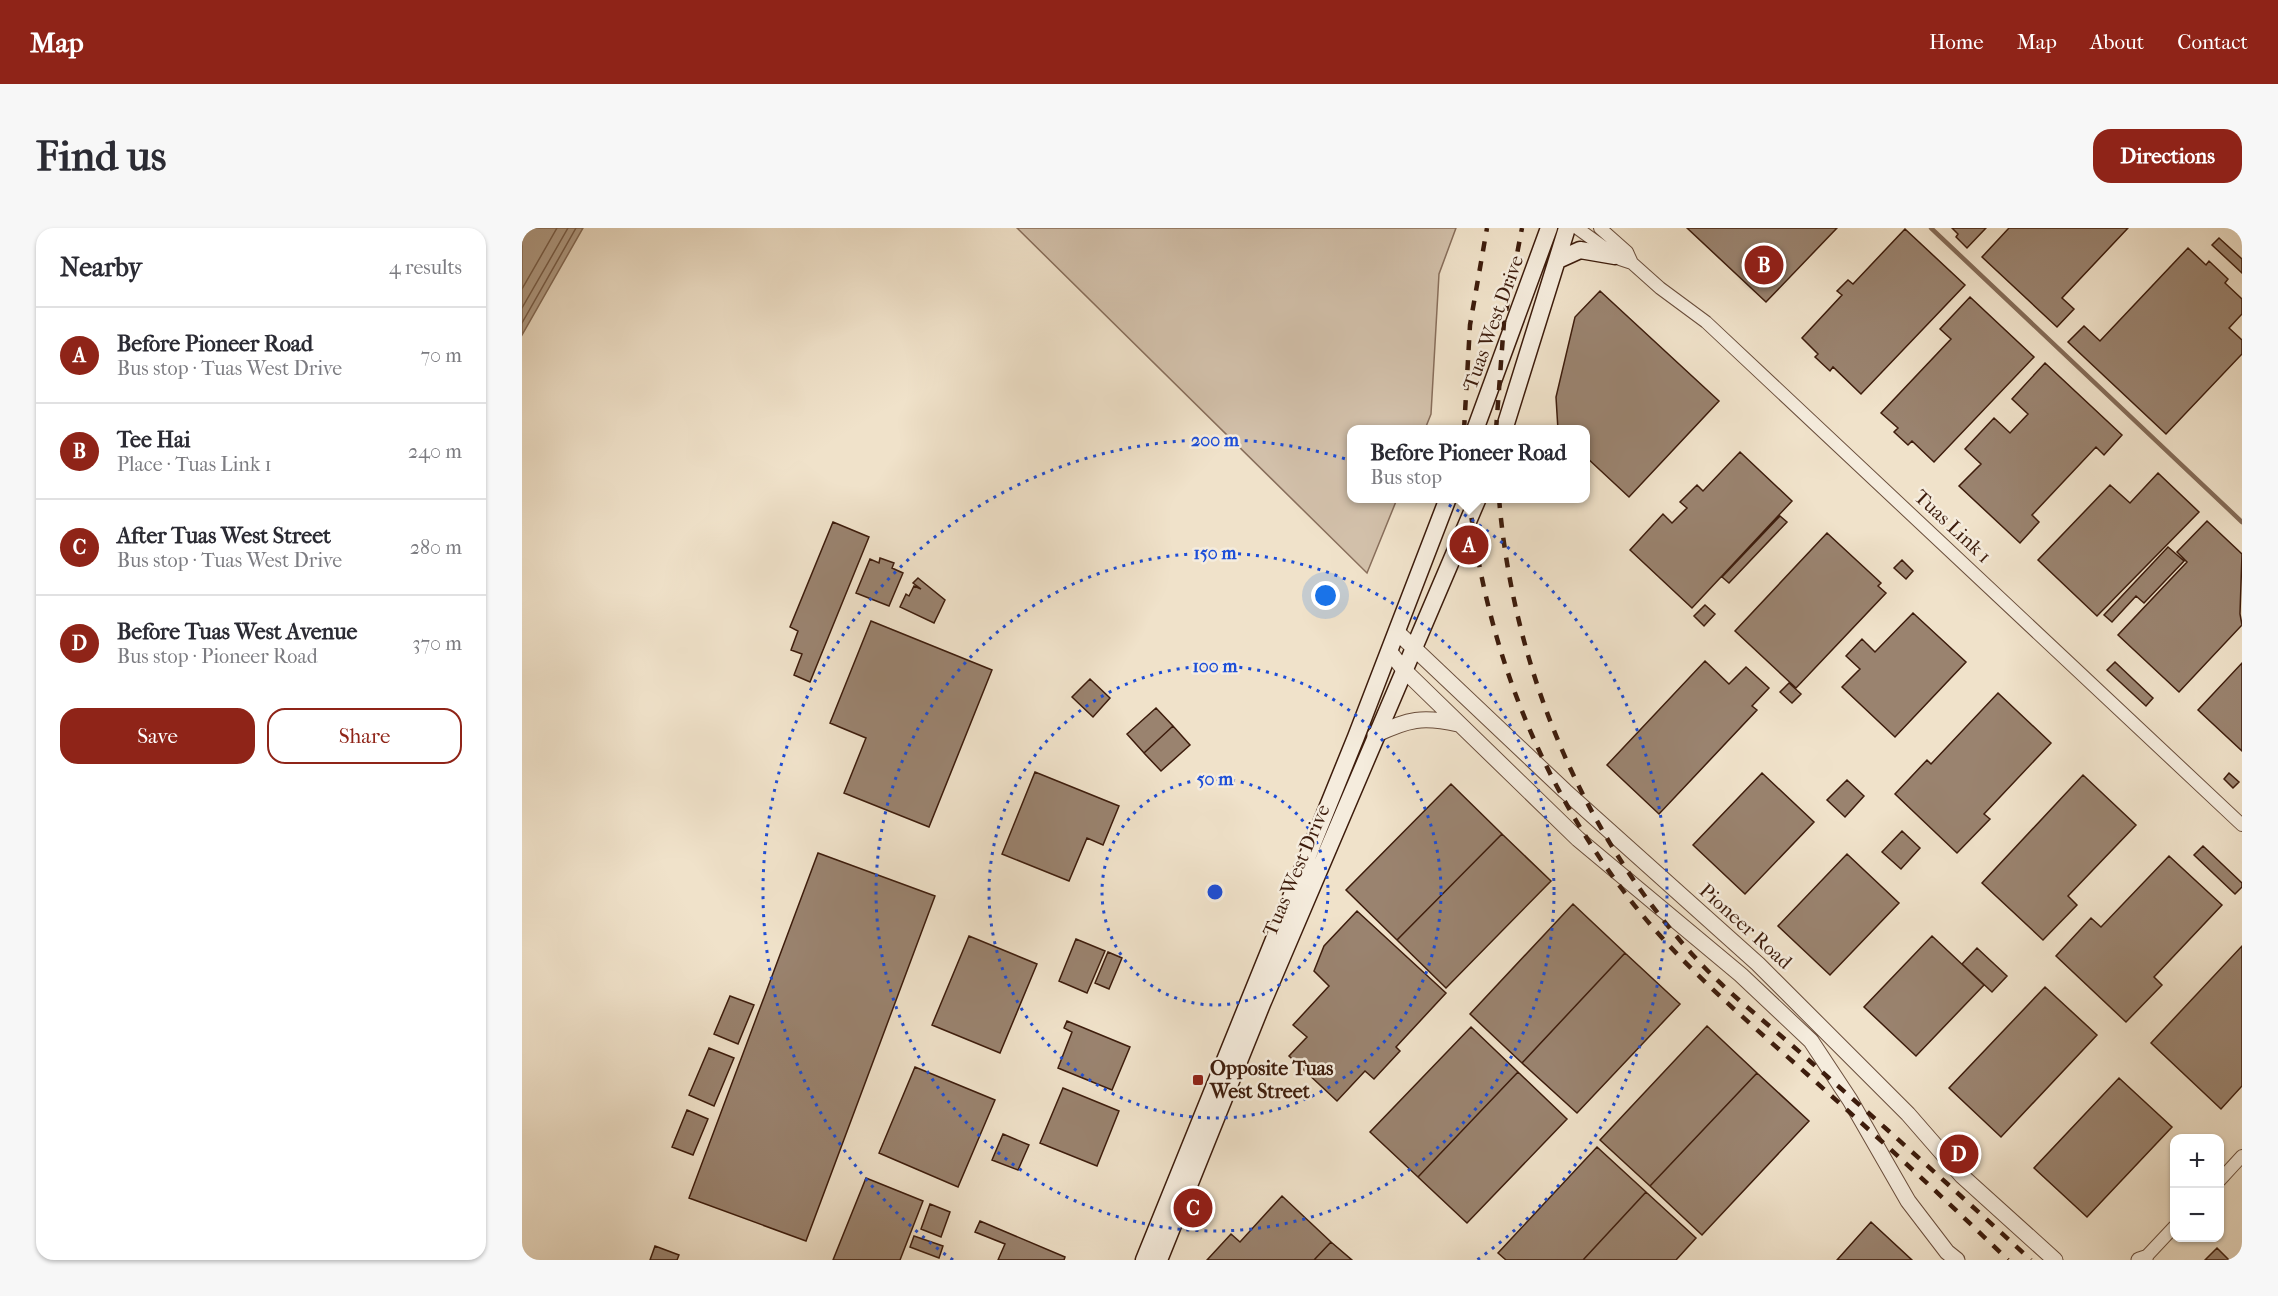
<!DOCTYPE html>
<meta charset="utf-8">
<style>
body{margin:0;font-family:"IM FELL French Canon",serif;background:#f7f7f7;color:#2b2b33}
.controls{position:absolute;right:18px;bottom:18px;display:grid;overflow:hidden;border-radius:12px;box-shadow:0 2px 4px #0004}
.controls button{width:54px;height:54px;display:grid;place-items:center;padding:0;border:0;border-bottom:2px solid #e1e1e2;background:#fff;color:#2b2b33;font:30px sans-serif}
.you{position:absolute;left:804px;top:368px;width:21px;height:21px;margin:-15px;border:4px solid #fff;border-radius:50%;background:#1a73e8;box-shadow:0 0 0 9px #1a73e833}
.badge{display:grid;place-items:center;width:39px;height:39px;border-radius:50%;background:#8f2418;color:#fff;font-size:20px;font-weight:700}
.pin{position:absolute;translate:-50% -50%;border:3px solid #fff;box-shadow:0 2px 6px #0006}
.popup{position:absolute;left:825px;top:197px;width:243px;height:78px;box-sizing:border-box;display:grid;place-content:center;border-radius:12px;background:#fff;filter:drop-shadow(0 2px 4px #0005);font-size:20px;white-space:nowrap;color:#7c7c81}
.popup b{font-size:22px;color:#2b2b33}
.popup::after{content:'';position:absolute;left:50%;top:100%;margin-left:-12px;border:12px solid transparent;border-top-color:#fff}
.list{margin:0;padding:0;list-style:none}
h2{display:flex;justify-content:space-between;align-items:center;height:78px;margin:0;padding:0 24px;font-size:26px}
h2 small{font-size:20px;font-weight:400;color:#7c7c81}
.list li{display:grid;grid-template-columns:39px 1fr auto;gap:18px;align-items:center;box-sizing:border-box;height:96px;padding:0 24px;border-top:2px solid #e1e1e2}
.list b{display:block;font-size:22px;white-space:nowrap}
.list p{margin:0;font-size:20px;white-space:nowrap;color:#7c7c81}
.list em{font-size:20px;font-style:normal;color:#7c7c81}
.actions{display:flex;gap:12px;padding:18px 24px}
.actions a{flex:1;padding:14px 0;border:2px solid #8f2418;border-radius:18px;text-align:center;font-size:21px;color:#8f2418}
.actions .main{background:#8f2418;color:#fff}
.map{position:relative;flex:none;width:1720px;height:1032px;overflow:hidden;border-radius:18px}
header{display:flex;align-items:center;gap:36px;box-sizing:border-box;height:84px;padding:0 30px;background:#8f2418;color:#fff}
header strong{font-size:28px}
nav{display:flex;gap:33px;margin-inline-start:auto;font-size:21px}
.intro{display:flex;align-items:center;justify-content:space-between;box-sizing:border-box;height:144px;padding:0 36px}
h1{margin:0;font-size:42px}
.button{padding:15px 27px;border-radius:18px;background:#8f2418;color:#fff;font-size:21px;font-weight:700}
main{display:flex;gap:36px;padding:0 36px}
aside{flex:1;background:#fff;border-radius:18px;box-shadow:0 2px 4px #0004}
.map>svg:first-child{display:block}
.green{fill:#d2c0aa;stroke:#886e5b;stroke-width:1.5}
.water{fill:#b39f89;stroke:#846b57;stroke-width:1.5}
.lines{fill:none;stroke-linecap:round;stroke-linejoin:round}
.shore{stroke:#785e4a;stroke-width:1.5}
.stream{stroke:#846b57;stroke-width:4.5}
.building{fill:#9a836f;stroke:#3d1c0c;stroke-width:1.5}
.minor-casing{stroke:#6a4e3c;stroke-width:14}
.tertiary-casing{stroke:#6a4e3c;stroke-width:17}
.secondary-casing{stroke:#3d1c0c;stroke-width:19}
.minor{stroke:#f5ecdd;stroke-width:12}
.tertiary{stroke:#f5ecdd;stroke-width:15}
.secondary{stroke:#f5ecdd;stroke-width:16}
.rail{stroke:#3d1c0c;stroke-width:4.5;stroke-dasharray:10 10;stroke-linecap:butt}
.ring{fill:none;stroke:#1d4ed8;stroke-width:3;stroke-dasharray:3 6}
.poi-dot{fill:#8f2418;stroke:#f5ecdd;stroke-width:2}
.labels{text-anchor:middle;stroke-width:5;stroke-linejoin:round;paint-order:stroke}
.street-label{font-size:20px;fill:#3d1c0c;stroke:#f5ecdd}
.poi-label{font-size:20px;font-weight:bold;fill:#3d1c0c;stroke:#f5ecdd;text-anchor:start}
.centre{fill:#1d4ed8;stroke:#f5ecdd;stroke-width:3}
.ring-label{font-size:18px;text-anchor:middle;font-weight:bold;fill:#1d4ed8;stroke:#f5ecdd;stroke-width:5;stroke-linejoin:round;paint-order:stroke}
</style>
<header>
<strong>Map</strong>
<nav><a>Home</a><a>Map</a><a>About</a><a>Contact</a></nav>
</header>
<div class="intro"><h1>Find us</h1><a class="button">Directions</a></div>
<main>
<aside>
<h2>Nearby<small>4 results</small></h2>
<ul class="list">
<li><span class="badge">A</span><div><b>Before Pioneer Road</b><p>Bus stop · Tuas West Drive</p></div><em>70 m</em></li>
<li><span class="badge">B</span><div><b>Tee Hai</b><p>Place · Tuas Link 1</p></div><em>240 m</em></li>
<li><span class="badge">C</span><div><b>After Tuas West Street</b><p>Bus stop · Tuas West Drive</p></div><em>280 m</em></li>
<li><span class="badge">D</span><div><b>Before Tuas West Avenue</b><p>Bus stop · Pioneer Road</p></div><em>370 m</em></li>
</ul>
<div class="actions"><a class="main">Save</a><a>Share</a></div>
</aside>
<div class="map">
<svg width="1720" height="1032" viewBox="0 0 1720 1032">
<rect width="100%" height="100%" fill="#f0e2ca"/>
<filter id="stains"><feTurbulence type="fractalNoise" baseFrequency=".00333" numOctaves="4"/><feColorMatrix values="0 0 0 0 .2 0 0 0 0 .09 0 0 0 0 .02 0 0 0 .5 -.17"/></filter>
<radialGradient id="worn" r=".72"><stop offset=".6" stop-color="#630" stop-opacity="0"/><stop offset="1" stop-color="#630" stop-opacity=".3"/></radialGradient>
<path class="green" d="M495 0H934L917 46 909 186 903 201 830 202V270L875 271 845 345Z"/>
<path class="water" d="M0 0H61L0 107Z"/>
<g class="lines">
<path class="shore" d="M0 61 35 0
M0 80 46 0
M0 95 54 0"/>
<path class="stream" d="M1409 0 1720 294"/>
</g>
<path class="building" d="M1165 0H1315L1244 74Z
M1430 0H1464L1445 20 1434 9 1436 6Z
M1487 0H1606L1540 70 1552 81 1535 99 1460 29Z
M1383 1 1443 57 1339 166 1311 139 1308 143 1293 129 1296 126 1280 110 1320 67 1315 63 1326 52 1331 56Z
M1697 10 1720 31V45L1690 17Z
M1666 20 1684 37 1687 33 1706 51 1703 55 1720 71V86L1707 100 1720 112V126L1644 206 1546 114 1562 98 1578 113Z
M1078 63 1197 173 1107 269 1064 229V202H1036L1034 169 1053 89Z
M1448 69 1512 129 1412 234 1390 213 1386 217 1372 204 1376 200 1359 185 1429 111 1418 101Z
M1523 135 1600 207 1582 227 1574 219 1510 287 1517 294 1498 315 1437 258 1459 236 1443 221 1472 190 1488 205 1506 186 1490 171Z
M1218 224 1270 273 1170 380 1108 322 1141 286 1150 295 1165 280 1158 274 1175 257 1181 263Z
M1636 245 1677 284 1575 388 1516 332 1588 257 1608 275Z
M1258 288 1265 294 1207 355 1200 349Z
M1685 293 1720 326 1718 386 1720 397 1657 464 1596 407 1665 334 1655 324Z
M311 294 347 309 288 454 272 447 280 426 269 422 276 403 268 399Z
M1305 305 1359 355 1356 358 1364 365 1274 460 1213 403Z
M1646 319 1662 333 1622 375 1614 368 1590 394 1582 387Z
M358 330 372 335 370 340 381 345 367 378 334 365 348 331 357 335Z
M1380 332 1391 343 1384 351 1372 340Z
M396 350 423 372 412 395 378 379 384 366 387 368 392 358 399 361 391 355Z
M1183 377 1193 386 1182 398 1172 388Z
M1391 385 1444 434 1373 509 1320 459 1338 441 1324 428 1340 411 1353 424Z
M349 393 470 442 407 599 322 565 344 510 308 495Z
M1183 433 1207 456 1224 439 1247 460 1230 478 1235 482 1137 586 1085 537Z
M1593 434 1631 470 1624 478 1585 442Z
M1720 435V523L1676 482Z
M568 451 588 470 571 489 550 469Z
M1267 455 1279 466 1270 475 1258 464Z
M1476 465 1529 515 1462 586 1468 591 1435 625 1373 566 1405 532 1409 536Z
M634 480 651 498 622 525 605 506Z
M651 498 668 517 639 543 622 525Z
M513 544 597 578 581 617 565 610 547 653 480 626Z
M1240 545 1292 594 1223 666 1171 617Z
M1707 545 1717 554 1711 560 1702 551Z
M1561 547 1614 597 1546 668 1555 677 1521 712 1460 655Z
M1325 552 1342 568 1323 589 1305 572Z
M929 556 980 606 875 712 824 662Z
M1380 603 1398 620 1379 641 1360 624Z
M980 606 1029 653 924 760 875 712Z
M1681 618 1720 655V659L1713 666 1672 627Z
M296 625 413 668 284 1013 167 970Z
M1325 626 1377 675 1308 747 1256 698Z
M1647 628 1700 677 1632 749 1640 757 1604 794 1534 728 1569 690 1579 699Z
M1051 676 1103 725 1000 835 948 786Z
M835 683 924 765 874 819 878 823 852 851 843 843 815 873 767 828 785 809 771 797 807 758 792 743 802 718Z
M447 708 515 736 478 825 410 797Z
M1410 708 1462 757 1394 828 1342 779Z
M554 711 583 723 565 765 537 753Z
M1720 718V858L1699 881 1629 815Z
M1455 720 1485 748 1470 764 1440 736Z
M586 724 600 730 587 761 573 755Z
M1103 725 1158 776 1055 885 1000 835Z
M1523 759 1575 807 1479 909 1427 860Z
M208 768 232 777 216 816 192 806Z
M545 793 608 819 590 862 536 840 550 804 542 800Z
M1185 798 1235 845 1128 958 1078 912Z
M949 799 996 844 896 949 848 904Z
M187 820 212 830 192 878 167 867Z
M393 839 473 872 436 959 357 925Z
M996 844 1045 891 945 995 896 949Z
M1235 845 1287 893 1180 1007 1128 958Z
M1597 850 1650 899 1565 989 1512 940Z
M541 860 597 883 575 938 518 915Z
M165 882 186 891 171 927 150 919Z
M481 906 507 917 496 942 470 932Z
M1075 919 1124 964 1061 1032H984L976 1025Z
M344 950 401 973 378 1032H311Z
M1124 964 1174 1010 1154 1032H1061Z
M760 968 809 1014 792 1032H685L709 1006 718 1014Z
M408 976 428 984 419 1009 399 1001Z
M458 993 543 1029 542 1032H476L483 1016 453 1004Z
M1349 994 1390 1032H1315Z
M392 1008 421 1018 417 1030 388 1019Z
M809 1014 830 1032H792Z
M133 1018 157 1027 155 1032H128Z
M1695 1020 1707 1032H1683Z"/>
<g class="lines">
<g class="minor-casing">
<path id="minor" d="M1055 0 1098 31 1110 35 1138 60 1184 94 1720 597
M1078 0 1105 24 1110 35
M1698 952 1720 928
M1621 1032 1652 999"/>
</g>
<g class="tertiary-casing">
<path id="tertiary" d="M875 404 1043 563 1236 736 1386 886 1440 948 1533 1032
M868 424 882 442 1056 611 1219 747 1289 813 1328 872 1386 973 1425 1024 1435 1032
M853 507C886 491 901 488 936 496
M1617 1032 1623 1030V1032"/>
</g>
<g class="secondary-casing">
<path id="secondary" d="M1036 32 1058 22 1093 28
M953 202 1027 0
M982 202 1045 0
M622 1032 834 509 926 270
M637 1032 740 776 956 270"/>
</g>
<use href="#minor" class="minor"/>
<use href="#tertiary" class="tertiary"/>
<use href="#secondary" class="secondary"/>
<path class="rail" d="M942 202 948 97 965 0
M974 202 982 94 1000 0
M947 270C963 412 1014 547 1100 661 1150 729 1214 783 1277 839 1348 902 1418 966 1486 1032
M977 270C991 442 1063 614 1182 739 1215 773 1255 803 1290 835 1364 900 1437 966 1509 1032"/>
</g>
<g class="ring">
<circle cx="693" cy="664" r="113"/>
<circle cx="693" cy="664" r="226"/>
<circle cx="693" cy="664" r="339"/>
<path d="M431 1032A452 452 0 1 1 955 1032"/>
</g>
<rect class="poi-dot" x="670" y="846" width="12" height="12" rx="3"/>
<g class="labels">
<g class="street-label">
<text transform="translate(971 94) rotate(-70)" y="7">Tuas West Drive</text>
<text transform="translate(1431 298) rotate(43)" y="7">Tuas Link 1</text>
<text transform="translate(774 642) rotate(-67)" y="7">Tuas West Drive</text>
<text transform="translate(1224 698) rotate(42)" y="7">Pioneer Road</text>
</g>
<g class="poi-label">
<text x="688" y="847">Opposite Tuas<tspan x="688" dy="23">West Street</tspan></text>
</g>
</g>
<circle cx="693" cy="664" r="9" class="centre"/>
<g class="ring-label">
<text x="693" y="218">200 m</text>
<text x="693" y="331">150 m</text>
<text x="693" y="444">100 m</text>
<text x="693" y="557">50 m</text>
</g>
<rect width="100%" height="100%" filter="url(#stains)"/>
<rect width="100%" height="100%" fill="url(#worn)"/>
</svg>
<div class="controls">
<button>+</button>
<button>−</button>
</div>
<div class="you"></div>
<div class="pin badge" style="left:947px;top:317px">A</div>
<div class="popup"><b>Before Pioneer Road</b>Bus stop</div>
<div class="pin badge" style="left:1242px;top:37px">B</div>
<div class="pin badge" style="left:671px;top:980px">C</div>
<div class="pin badge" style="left:1437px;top:926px">D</div>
</div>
</main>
